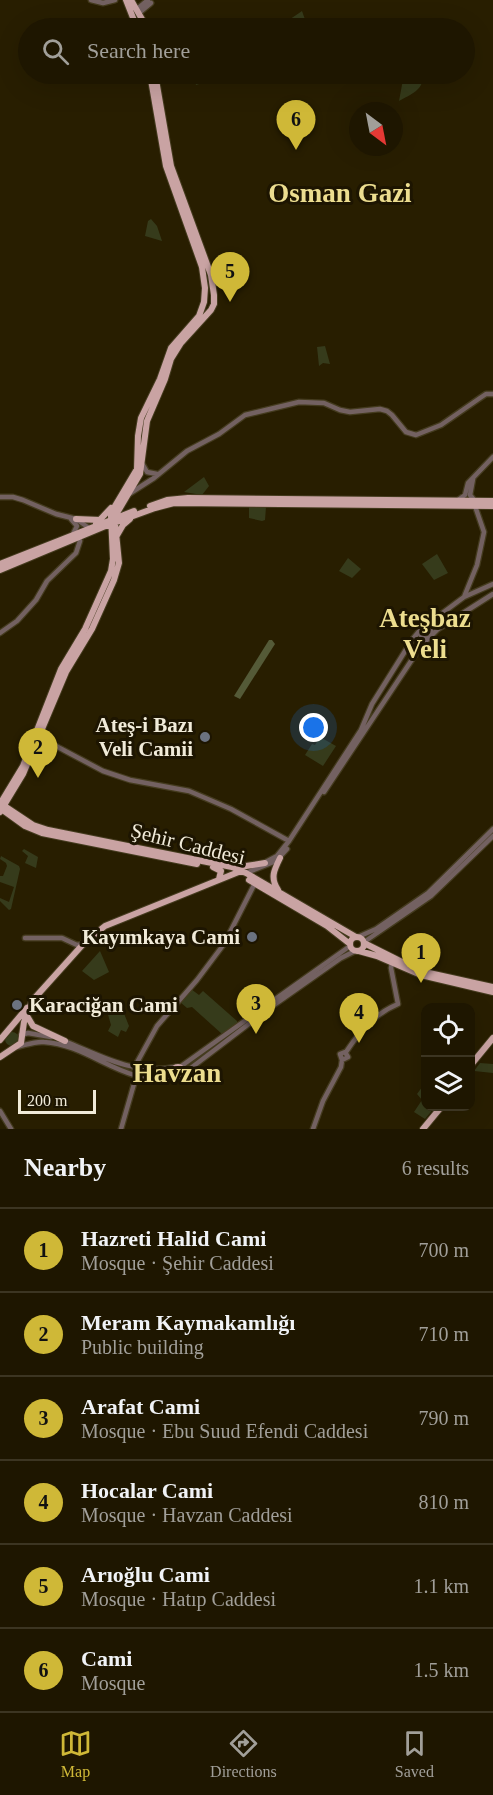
<!DOCTYPE html>
<meta charset="utf-8">
<style>
body{margin:0;font-family:Georgia,serif;background:#2b230f;color:#f1f3f6}
.controls{position:absolute;right:18px;bottom:18px;display:grid;overflow:hidden;border-radius:12px;box-shadow:0 6px 24px #0002}
.controls button{width:54px;height:54px;display:grid;place-items:center;padding:0;border:0;border-bottom:2px solid #3c3522;background:#1e1600;color:#f1f3f6;font:30px sans-serif}
.compass{position:absolute;left:349px;top:102px;width:54px;height:54px;border-radius:50%;background:#1e1600;box-shadow:0 6px 24px #0002;rotate:148deg}
.scale{position:absolute;left:18px;bottom:15px;width:78px;box-sizing:border-box;padding-left:6px;border:3px solid #f1ebd9;border-top:0;font-size:16px;line-height:21px;white-space:nowrap;color:#f1ebd9;-webkit-text-stroke:4px #1d1501;paint-order:stroke}
.you{position:absolute;left:314px;top:728px;width:21px;height:21px;margin:-15px;border:4px solid #fff;border-radius:50%;background:#1a73e8;box-shadow:0 0 0 9px #1a73e833}
.badge{display:grid;place-items:center;width:39px;height:39px;border-radius:50%;background:#cfb837;color:#111;font-size:20px;font-weight:700}
.pin{position:absolute;translate:-50% -50px;filter:drop-shadow(0 2px 3px #0008)}
.pin::after{content:'';position:absolute;top:32px;width:21px;height:18px;background:inherit;clip-path:polygon(0 0,100% 0,50% 100%)}
.list{margin:0;padding:0;list-style:none}
h2{display:flex;justify-content:space-between;align-items:center;height:78px;margin:0;padding:0 24px;font-size:26px}
h2 small{font-size:20px;font-weight:400;color:#a19f99}
.list li{display:grid;grid-template-columns:39px 1fr auto;gap:18px;align-items:center;box-sizing:border-box;height:84px;padding:0 24px;border-top:2px solid #3c3522}
.list b{display:block;font-size:22px;white-space:nowrap}
.list p{margin:0;font-size:20px;white-space:nowrap;color:#a19f99}
.list em{font-size:20px;font-style:normal;color:#a19f99}
.icon{flex:none;width:33px;height:33px;fill:none;stroke:currentColor;stroke-width:2;stroke-linecap:round;stroke-linejoin:round}
.map{position:relative;flex:none;width:493px;height:1129px;overflow:hidden}
.search{position:absolute;background:#1e1600;box-shadow:0 6px 24px #0002;left:18px;right:18px;top:18px;height:66px;display:flex;align-items:center;gap:15px;box-sizing:border-box;padding:0 21px;border-radius:33px;color:#a19f99;font-size:22px}
.sheet{height:582px;background:#1e1600}
nav{display:flex;justify-content:space-around;align-items:center;box-sizing:border-box;height:84px;border-top:2px solid #3c3522;background:#1e1600;font-size:16px;color:#a19f99}
nav a{display:grid;justify-items:center;gap:3px}
nav .on{color:#cfb837}
.map>svg:first-child{display:block}
.green{fill:#363b1b}
.forest{fill:#545a37}
.lines{fill:none;stroke-linecap:round;stroke-linejoin:round}
.minor-casing{stroke:#443b1e;stroke-width:7}
.major-casing{stroke:#443b1e;stroke-width:8}
.minor{stroke:#736161;stroke-width:4.5}
.major{stroke:#c9a3a3;stroke-width:6}
.worship-dot{fill:#6b7280;stroke:#1d1501;stroke-width:2}
.labels{text-anchor:middle;stroke-width:6;stroke-linejoin:round;paint-order:stroke}
.poi-label{font-size:21px;font-weight:bold;fill:#f1ebd9;stroke:#1d1501;text-anchor:end}
.street-label{font-size:21px;fill:#f1ebd9;stroke:#1d1501}
.district-label{font-size:27px;font-weight:bold;fill:#ecdd8f;stroke:#1d1501}
</style>
<div class="map">
<svg width="493" height="1129" viewBox="0 0 493 1129">
<rect width="100%" height="100%" fill="#281e00"/>
<path class="green" d="M302 11 308 28H283V24Z
M193 74H217L218 78 196 85Z
M404 74H423C424 90 412 94 399 101Z
M151 219 157 226 162 241 145 236 148 221Z
M325 346 330 364 323 363 319 366 317 347Z
M204 477 209 486 202 495 184 492Z
M249 507H266L265 520 262 521 249 518Z
M437 554 448 573 434 580 422 564Z
M348 558 361 569 352 578 339 571Z
M320 737 336 746 323 766 305 755 312 744 315 745Z
M24 849 38 857 36 868 25 863 28 856 22 851Z
M1 856 19 866 20 869 11 909 9 910 0 901V898L9 902 14 887 0 882V876H3L7 866 6 863 0 859Z
M162 930 164 939 185 933 186 938 167 944V948L163 949 158 931Z
M100 951 109 972 94 980 82 971Z
M191 989 199 995 203 991 237 1021V1023L222 1034 192 1007 187 1008 180 1002Z
M121 1006 129 1026 126 1032 121 1030 118 1037 108 1031 111 1025 107 1011Z
M5 1039a7 7 0 1 1 14 0a7 7 0 1 1-14 0Z
M480 1063 493 1064V1073L474 1071Z
M425 1083V1087L421 1092 425 1096 426 1106 435 1107 425 1119 414 1112 422 1100 417 1094Z"/>
<path class="forest" d="M269 640H272L275 644 240 699 234 696Z"/>
<g class="lines">
<g class="minor-casing">
<path id="minor" d="M91 0 103 3 115 0
M137 9 148 0
M139 13 151 3
M143 465 147 472 157 474
M473 479 470 495 475 501
M129 494 154 478 187 451 219 434 245 415 299 402 324 403 340 410 350 412 380 409 387 411 392 415 406 432 416 435 441 425 480 398 486 394H493
M0 497H13L23 500 56 514 76 519 89 528
M458 500 465 495 468 483 493 457
M71 519 77 526 73 534
M464 597 477 565 484 532 475 506
M420.5 633a5.5 5.5 0 1 1 11 0a5.5 5.5 0 1 1-11 0Z
M0 633 17 621 36 600 47 581 76 553 80 541
M42 730 44 736 54 745 103 771 130 780 189 791 231 809 289 841
M34 752 43 744 51 745
M324 792 421 646 438 629 493 594
M262 864 277 856 289 841 361 730 372 704 412 640 421 629 464 597 493 584
M246 873 276 861 287 849
M358 937 376 929 428 893 493 829
M25 938H62L77 945 83 944
M364 942 431 896 493 836
M21 1035 28 1033 51 1037
M64 1041C104 1057 132 1075 176 1067
M17 1047C26 1045 35 1041 44 1042 92 1045 124 1088 176 1077
M346 1052C360 1031 374 1014 398 1004L391 968 392 963
M180 1067 350 946
M134 1068 157 1026 197 980 224 944 255 883
M183 1074 267 1010 341 958 355 951
M0 1111 11 1129
M121 1129 136 1077
M313 1129 323 1101 341 1067 342 1060 340 1054 345 1052 348 1057 342 1060"/>
</g>
<g class="major-casing">
<path id="major" d="M126 0 137 28
M131 0 147 28
M150 506 167 500 188 498 493 501
M76 519 100 520
M96 524 111 508
M116 537 123 525 130 519
M0 564 134 511
M0 570 103 527 155 508 174 503 493 506
M0 804 23 766 61 669 85 629 111 571 113 559 111 516 115 506 137 469 138 436 141 418 160 379 171 348 199 316 204 302 205 288 202 267 166 166 150 74
M3 805 33 825 48 830 232 867 246 873 356 937
M0 808 25 826 42 833 197 864
M0 812 23 774 66 672 92 629 114 580 119 563 115 523 117 513 140 474 147 421 165 379 171 359 181 343 211 310 214 304V295L211 275 171 166 155 74
M231 864 246 866 265 863
M213 867 221 871 219 879
M249 880 327 926 350 944
M278 890C270 878 274 870 280 858
M350 944a7 7 0 1 1 14 0a7 7 0 1 1-14 0Z
M364 943 420 971 493 987
M359 951 377 956 421 975 493 992
M27 1016 33 1026 65 1041
M0 1040 27 1008
M0 1057 21 1043 24 1022 32 1001 85 942 105 926 241 871
M470 1066 493 1038
M173 1072a5 5 0 1 1 10 0a5 5 0 1 1-10 0Z
M423 1129 442 1106"/>
</g>
<use href="#minor" class="minor"/>
<use href="#major" class="major"/>
</g>
<g class="worship-dot">
<circle cx="205" cy="737" r="6"/>
<circle cx="252" cy="937" r="6"/>
<circle cx="17" cy="1005" r="6"/>
</g>
<g class="labels">
<g class="poi-label">
<text x="193" y="732">Ateş-i Bazı<tspan x="193" dy="24">Veli Camii</tspan></text>
<text x="240" y="944">Kayımkaya Cami</text>
<text x="29" y="1012" text-anchor="start">Karaciğan Cami</text>
</g>
<g class="street-label">
<text transform="translate(188 844) rotate(14)" y="7">Şehir Caddesi</text>
</g>
<g class="district-label">
<text x="340" y="202">Osman Gazi</text>
<text x="425" y="627">Ateşbaz<tspan x="425" dy="31">Veli</tspan></text>
<text x="177" y="1082">Havzan</text>
</g>
</g>
</svg>
<div class="controls">
<button><svg class="icon" aria-label="locate" viewBox="0 0 24 24"><circle cx="12" cy="12" r="6"/><path d="M12 2v4M12 18v4M2 12h4M18 12h4"/></svg></button>
<button><svg class="icon" aria-label="layers" viewBox="0 0 24 24"><path d="M12 4l9 5-9 5-9-5zM3 14l9 5 9-5"/></svg></button>
</div>
<svg class="compass" viewBox="-18 -18 36 36"><path d="M0-13l5 13h-10z" fill="#e53935"/><path d="M0 13l5-13h-10z" fill="#a19f99"/></svg>
<div class="scale">200 m</div>
<div class="you"></div>
<div class="pin badge" style="left:421px;top:983px">1</div>
<div class="pin badge" style="left:38px;top:778px">2</div>
<div class="pin badge" style="left:256px;top:1034px">3</div>
<div class="pin badge" style="left:359px;top:1043px">4</div>
<div class="pin badge" style="left:230px;top:302px">5</div>
<div class="pin badge" style="left:296px;top:150px">6</div>
<div class="search"><svg class="icon" aria-label="search" viewBox="0 0 24 24"><circle cx="10" cy="10" r="6"/><path d="M15 15l6 6"/></svg>Search here</div>
</div>
<section class="sheet">
<h2>Nearby<small>6 results</small></h2>
<ul class="list">
<li><span class="badge">1</span><div><b>Hazreti Halid Cami</b><p>Mosque · Şehir Caddesi</p></div><em>700 m</em></li>
<li><span class="badge">2</span><div><b>Meram Kaymakamlığı</b><p>Public building</p></div><em>710 m</em></li>
<li><span class="badge">3</span><div><b>Arafat Cami</b><p>Mosque · Ebu Suud Efendi Caddesi</p></div><em>790 m</em></li>
<li><span class="badge">4</span><div><b>Hocalar Cami</b><p>Mosque · Havzan Caddesi</p></div><em>810 m</em></li>
<li><span class="badge">5</span><div><b>Arıoğlu Cami</b><p>Mosque · Hatıp Caddesi</p></div><em>1.1 km</em></li>
<li><span class="badge">6</span><div><b>Cami</b><p>Mosque</p></div><em>1.5 km</em></li>
</ul>
</section>
<nav>
<a class="on"><svg class="icon" aria-label="map" viewBox="0 0 24 24"><path d="M3 6l6-2 6 2 6-2v14l-6 2-6-2-6 2zM9 4v14M15 6v14"/></svg>Map</a>
<a><svg class="icon" aria-label="directions" viewBox="0 0 24 24"><path d="M12 3l9 9-9 9-9-9zM9 14v-3h6M13 9l2 2-2 2"/></svg>Directions</a>
<a><svg class="icon" aria-label="saved" viewBox="0 0 24 24"><path d="M7 4h10v16l-5-4-5 4z"/></svg>Saved</a>
</nav>
